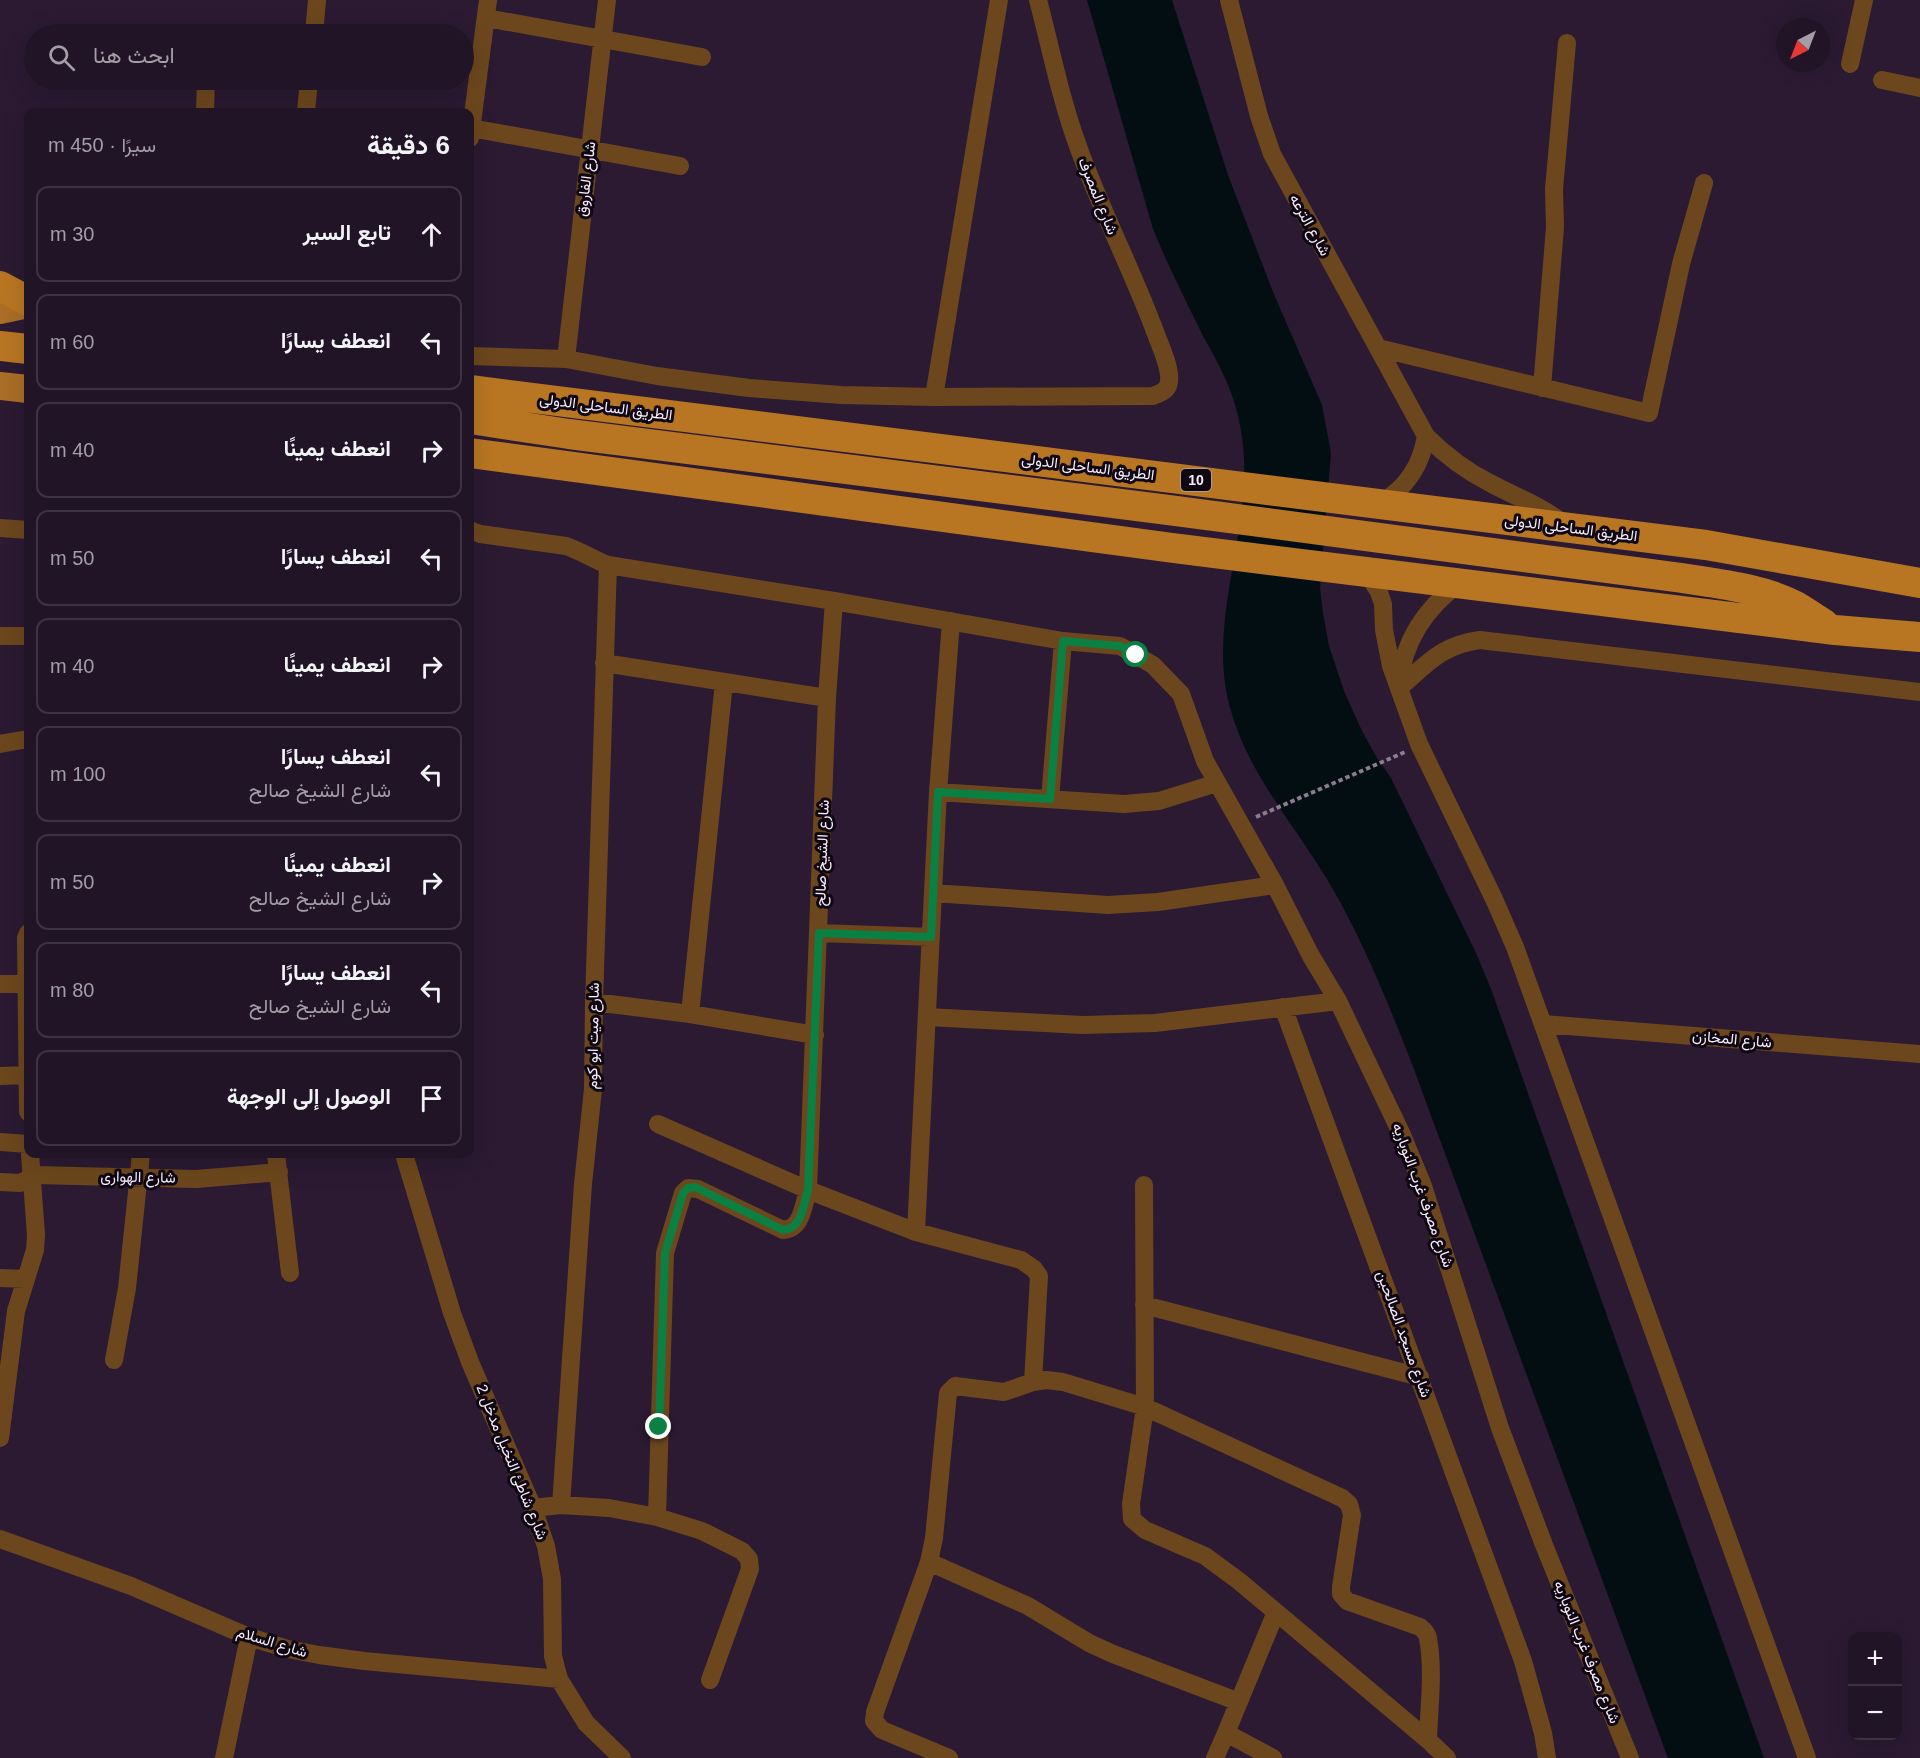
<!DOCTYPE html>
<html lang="ar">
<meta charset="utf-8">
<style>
body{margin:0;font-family:Arial,Vazirmatn,sans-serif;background:#2d2132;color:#f1f3f6;direction:rtl}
.controls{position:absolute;right:18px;bottom:18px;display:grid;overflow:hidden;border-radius:12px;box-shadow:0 6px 24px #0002}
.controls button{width:54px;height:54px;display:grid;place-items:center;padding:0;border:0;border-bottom:2px solid #3d3343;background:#201426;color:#f1f3f6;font:30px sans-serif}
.compass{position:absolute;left:1776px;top:18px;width:54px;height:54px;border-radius:50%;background:#201426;box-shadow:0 6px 24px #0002;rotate:222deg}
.stop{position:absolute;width:18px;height:18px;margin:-14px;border:4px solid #0b8043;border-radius:50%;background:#fff}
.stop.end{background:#0b8043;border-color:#fff;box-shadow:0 2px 6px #0008}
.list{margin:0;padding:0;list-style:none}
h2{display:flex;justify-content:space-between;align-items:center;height:78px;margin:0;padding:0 24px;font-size:26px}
h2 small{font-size:20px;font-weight:400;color:#a29ea7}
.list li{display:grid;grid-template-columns:39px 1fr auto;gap:18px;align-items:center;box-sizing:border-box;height:96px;margin:0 12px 12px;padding:0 12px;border:2px solid #3d3343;border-radius:12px}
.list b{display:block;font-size:22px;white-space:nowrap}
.list p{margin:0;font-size:20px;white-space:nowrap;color:#a29ea7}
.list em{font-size:20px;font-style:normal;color:#a29ea7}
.icon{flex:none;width:33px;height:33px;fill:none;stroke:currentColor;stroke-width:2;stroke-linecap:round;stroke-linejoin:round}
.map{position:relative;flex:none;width:1920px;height:1758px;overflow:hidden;direction:ltr}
.search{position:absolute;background:#201426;box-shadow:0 6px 24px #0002;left:24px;top:24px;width:450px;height:66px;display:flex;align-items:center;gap:15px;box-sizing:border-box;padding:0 21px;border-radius:33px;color:#a29ea7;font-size:22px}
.panel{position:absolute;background:#201426;box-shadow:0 6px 24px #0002;left:24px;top:108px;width:450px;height:1050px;border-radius:12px;direction:rtl}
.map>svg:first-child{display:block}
.water{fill:#030e13}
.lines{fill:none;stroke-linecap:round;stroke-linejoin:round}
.path{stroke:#8b7d91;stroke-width:4;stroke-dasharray:4.5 3;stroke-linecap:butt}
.minor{stroke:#6c471d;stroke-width:18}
.primary{stroke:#aa6e26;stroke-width:28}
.trunk{stroke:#b87622;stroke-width:30}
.route{stroke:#0b8043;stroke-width:8}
.labels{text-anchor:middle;stroke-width:6;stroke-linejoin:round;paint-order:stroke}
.shield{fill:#0f0812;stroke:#b1a8b6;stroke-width:1.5}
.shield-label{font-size:14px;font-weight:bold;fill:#f7ecfc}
.street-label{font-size:15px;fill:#f7ecfc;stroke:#0f0812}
</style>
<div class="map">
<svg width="1920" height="1758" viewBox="0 0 1920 1758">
<rect width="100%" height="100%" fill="#2b1a32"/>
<path class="water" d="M1087 0H1172L1228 175 1273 292 1322 405 1331 453 1320 588 1323 613 1329 646 1344 691 1362 731 1377 758 1391 778 1476 953 1491 989 1764 1758H1668L1412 1064C1389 1005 1365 946 1334 891 1300 831 1250 778 1231 711 1206 627 1248 543 1244 459 1243 431 1236 401 1224 376 1218 362 1210 349 1203 336 1186 301 1168 266 1153 229Z"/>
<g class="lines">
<path class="path" d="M1256 817 1405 752"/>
<path class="minor" d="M1229 0 1259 116 1272 154 1426 436C1445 455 1466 471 1490 483 1516 497 1542 506 1564 524
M486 18 702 57
M314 34 317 0
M1850 64 1864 0
M1882 80 1920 88
M205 112 206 80
M306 112 309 80
M471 128 680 166
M470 138 488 0
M1378 348 1649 413 1681 264 1704 183
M470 356 566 359 657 376 749 388 841 395 934 397 1153 396C1160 393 1168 391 1169 382 1171 368 1161 348 1156 334 1133 272 1102 212 1079 149 1061 101 1051 49 1038 0
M566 359 607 0
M1542 388 1555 227 1554 189 1567 43
M934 397 999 0
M1381 503C1407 487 1421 466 1426 436
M0 528 28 530
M470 530 480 534 566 546C581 551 594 560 608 565L834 601 1063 641 1120 646 1153 665 1181 694 1205 761 1275 885 1311 956 1338 1001 1402 1135 1423 1186 1500 1428 1544 1545 1630 1758
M1365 570 1379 592 1383 604 1384 630 1391 666 1419 744 1494 899 1515 947 1807 1758
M0 636H28
M604 663 827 698
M1399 683C1404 640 1425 608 1460 583
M1399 688C1427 664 1441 645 1480 640L1920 692
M0 744 28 739
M938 792 1124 804 1159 801 1217 783
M1050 799 1063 641
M933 893 1108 905 1158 902 1275 885
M28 933 26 938 28 1112
M819 933 931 937
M0 984H27
M594 1002 690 1014 815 1035
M1283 1007 1523 1661 1543 1733 1547 1758
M690 1014 724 682
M927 1017 1082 1025 1155 1023 1338 1001
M1543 1024 1920 1054
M0 1076 28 1075
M658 1124 808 1190 916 1232 1021 1260 1034 1269 1039 1276 1033 1382 1046 1380 1063 1382 1145 1407 1342 1498 1349 1504 1352 1515 1341 1587V1594L1347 1601 1420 1627C1424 1630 1427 1633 1428 1638 1434 1671 1429 1707 1428 1740
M0 1142 28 1144
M276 1154 290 1273
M404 1154 452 1313 470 1362 533 1508 546 1546 552 1579 553 1656 559 1679 586 1723 622 1758
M0 1182 20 1183 36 1175 196 1179 279 1172
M1144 1185 1145 1407 1131 1504 1132 1519 1145 1530 1205 1556 1239 1581 1428 1740 1447 1758
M916 1232 938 792 951 621
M0 1278 26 1279
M1144 1305 1420 1377
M114 1360 127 1288 141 1154
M0 1438 16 1311 35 1250 36 1235 30 1154
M561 1505 583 1184 593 1089 594 1002 608 565
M533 1508 561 1505 609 1508 657 1517 702 1531 742 1551 749 1559 750 1569 710 1680
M657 1517 665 1253 683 1193 688 1188 698 1189 783 1230C802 1229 803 1206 808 1190L827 698 834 601
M0 1539 131 1586 249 1637 288 1649 319 1655 364 1661 559 1679
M929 1562 1028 1606 1089 1643 1113 1654 1239 1702
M224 1758 249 1637
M949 1758 882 1730 874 1721 875 1712 929 1562 934 1538 948 1393 955 1386 1004 1392 1033 1382
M1215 1758 1226 1733
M1273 1758 1226 1733 1276 1612"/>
<path class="primary" d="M0 310 28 304
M0 386 28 389"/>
<path class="trunk" d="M0 286 28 301
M0 346 28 349
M470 390 1706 545 1920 583
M470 419 569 434 1176 511 1682 578C1720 584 1761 588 1796 606 1806 612 1815 618 1824 624
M470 453 1173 548 1835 630 1920 637"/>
</g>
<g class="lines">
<path class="route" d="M659 1427 665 1253 683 1193 688 1188 695 1187 783 1230C802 1229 803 1206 808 1190L819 933 931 937 938 792 1050 799 1063 641 1120 646 1136 655"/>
</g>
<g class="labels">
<rect class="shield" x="1181" y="469" width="30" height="22" rx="4.5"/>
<g class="shield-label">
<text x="1196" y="485">10</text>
</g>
<g class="street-label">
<text transform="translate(586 179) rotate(-83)" y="5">شارع الفاروق</text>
<text transform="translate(1098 196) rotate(68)" y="5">شارع المصرف</text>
<text transform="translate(1310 225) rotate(61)" y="5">شارع الترعه</text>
<text transform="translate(606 407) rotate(7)" y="5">الطريق الساحلى الدولى</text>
<text transform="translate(1088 467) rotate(7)" y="5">الطريق الساحلى الدولى</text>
<text transform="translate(1571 528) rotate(7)" y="5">الطريق الساحلى الدولى</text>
<text transform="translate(822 853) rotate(-88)" y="5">شارع الشيخ صالح</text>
<text transform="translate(593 1036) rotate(-89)" y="5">شارع ميت ابو كوم</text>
<text transform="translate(1732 1039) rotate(5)" y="5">شارع المخازن</text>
<text transform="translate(138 1177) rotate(1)" y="5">شارع الهوارى</text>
<text transform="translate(1423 1195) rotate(70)" y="5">شارع مصرف غرب النوباريه</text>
<text transform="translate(1404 1334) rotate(70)" y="5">شارع مسجد الصالحين</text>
<text transform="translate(512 1462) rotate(68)" y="5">شارع شاطئ النخيل مدخل 2</text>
<text transform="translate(272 1642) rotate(17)" y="5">شارع السلام</text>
<text transform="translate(1587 1652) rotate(68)" y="5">شارع مصرف غرب النوباريه</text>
</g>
</g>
</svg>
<div class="controls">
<button>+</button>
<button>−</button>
</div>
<svg class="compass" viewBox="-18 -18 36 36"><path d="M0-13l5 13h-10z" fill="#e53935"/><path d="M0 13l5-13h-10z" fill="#a29ea7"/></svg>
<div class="stop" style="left:1136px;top:655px"></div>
<div class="stop end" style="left:659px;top:1427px"></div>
<div class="search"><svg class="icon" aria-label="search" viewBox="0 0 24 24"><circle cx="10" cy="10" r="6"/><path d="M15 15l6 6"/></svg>ابحث هنا</div>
<section class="panel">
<h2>6 دقيقة<small>سيرًا · 450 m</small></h2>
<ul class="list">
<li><svg class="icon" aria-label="ahead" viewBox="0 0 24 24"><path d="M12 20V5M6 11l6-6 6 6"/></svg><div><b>تابع السير</b></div><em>30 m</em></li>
<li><svg class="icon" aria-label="left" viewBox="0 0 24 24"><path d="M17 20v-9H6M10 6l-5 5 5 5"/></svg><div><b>انعطف يسارًا</b></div><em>60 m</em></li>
<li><svg class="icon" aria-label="right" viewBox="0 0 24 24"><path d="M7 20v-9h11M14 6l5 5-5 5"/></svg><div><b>انعطف يمينًا</b></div><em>40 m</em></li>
<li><svg class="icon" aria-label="left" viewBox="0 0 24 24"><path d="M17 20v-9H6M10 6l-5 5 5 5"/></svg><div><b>انعطف يسارًا</b></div><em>50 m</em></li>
<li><svg class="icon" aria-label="right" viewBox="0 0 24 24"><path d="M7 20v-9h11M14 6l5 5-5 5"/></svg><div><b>انعطف يمينًا</b></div><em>40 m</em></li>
<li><svg class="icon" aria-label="left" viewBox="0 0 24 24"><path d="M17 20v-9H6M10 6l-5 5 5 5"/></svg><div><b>انعطف يسارًا</b><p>شارع الشيخ صالح</p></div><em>100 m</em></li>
<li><svg class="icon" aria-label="right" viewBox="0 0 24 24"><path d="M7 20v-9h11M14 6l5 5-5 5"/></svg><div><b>انعطف يمينًا</b><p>شارع الشيخ صالح</p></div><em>50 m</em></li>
<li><svg class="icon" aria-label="left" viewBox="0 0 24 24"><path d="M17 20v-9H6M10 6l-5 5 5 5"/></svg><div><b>انعطف يسارًا</b><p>شارع الشيخ صالح</p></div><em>80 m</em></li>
<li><svg class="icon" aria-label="arrive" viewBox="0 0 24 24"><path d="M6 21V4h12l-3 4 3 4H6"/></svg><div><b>الوصول إلى الوجهة</b></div></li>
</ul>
</section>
</div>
